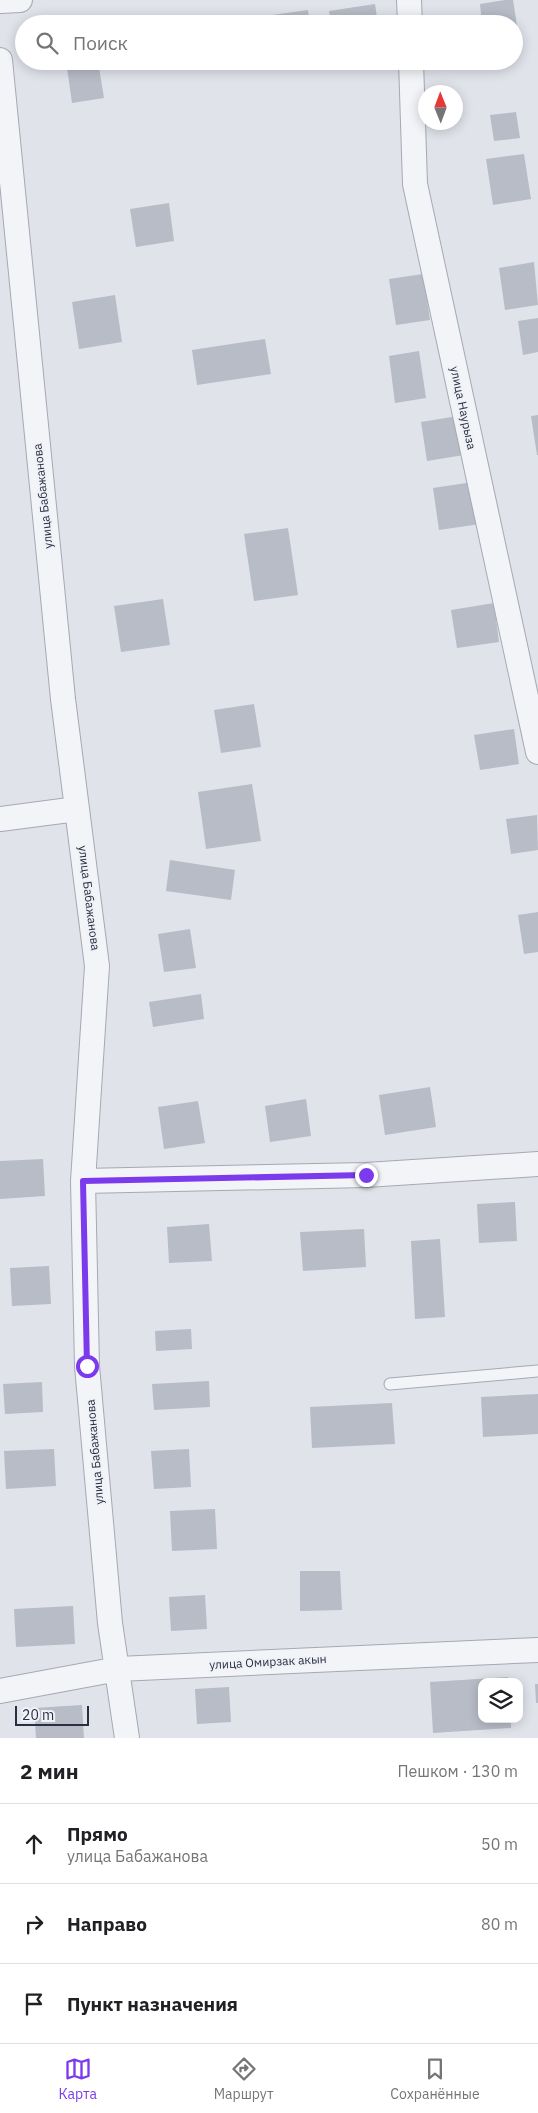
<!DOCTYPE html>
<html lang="ru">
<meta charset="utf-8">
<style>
body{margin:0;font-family:"IBM Plex Sans",sans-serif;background:#f2f2f2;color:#202124}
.controls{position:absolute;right:15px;bottom:15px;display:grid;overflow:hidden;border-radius:10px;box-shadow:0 2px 12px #0003}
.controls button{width:45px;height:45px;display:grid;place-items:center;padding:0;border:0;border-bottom:1px solid #e0e0e0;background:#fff;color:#202124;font:25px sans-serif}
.compass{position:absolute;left:418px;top:85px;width:45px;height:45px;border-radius:50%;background:#fff;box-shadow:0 2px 12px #0003;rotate:359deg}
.scale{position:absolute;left:15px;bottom:12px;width:74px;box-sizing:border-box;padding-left:5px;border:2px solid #282f42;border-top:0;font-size:14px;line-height:18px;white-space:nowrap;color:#282f42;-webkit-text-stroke:4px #f0f2f7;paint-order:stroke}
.stop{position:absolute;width:15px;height:15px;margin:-11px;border:4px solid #7c3aed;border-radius:50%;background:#fff}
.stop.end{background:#7c3aed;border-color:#fff;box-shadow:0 1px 5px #0008}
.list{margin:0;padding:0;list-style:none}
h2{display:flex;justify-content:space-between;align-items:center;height:65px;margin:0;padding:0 20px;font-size:21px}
h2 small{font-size:16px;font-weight:400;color:#757577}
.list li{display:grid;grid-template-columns:32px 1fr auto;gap:15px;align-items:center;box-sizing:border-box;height:80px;padding:0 20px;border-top:1px solid #e0e0e0}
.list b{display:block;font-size:19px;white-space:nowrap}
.list p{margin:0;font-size:16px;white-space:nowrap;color:#757577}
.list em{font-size:16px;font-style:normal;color:#757577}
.icon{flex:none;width:28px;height:28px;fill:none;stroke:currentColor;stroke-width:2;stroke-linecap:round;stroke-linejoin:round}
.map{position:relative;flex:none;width:538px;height:1738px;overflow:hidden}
.search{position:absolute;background:#fff;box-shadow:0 2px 12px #0003;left:15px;right:15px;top:15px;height:55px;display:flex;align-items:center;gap:12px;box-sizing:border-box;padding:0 18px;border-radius:28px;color:#757577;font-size:19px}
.sheet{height:305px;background:#fff}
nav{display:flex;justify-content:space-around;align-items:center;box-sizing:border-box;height:70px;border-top:1px solid #e0e0e0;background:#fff;font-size:14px;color:#757577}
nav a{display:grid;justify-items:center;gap:2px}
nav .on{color:#7c3aed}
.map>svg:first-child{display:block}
.building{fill:#b7bcc7}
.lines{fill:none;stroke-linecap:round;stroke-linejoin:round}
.service-casing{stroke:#a5a9b4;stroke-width:13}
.minor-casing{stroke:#a5a9b4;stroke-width:26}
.service{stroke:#f3f4f8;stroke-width:11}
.minor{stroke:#f3f4f8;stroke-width:24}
.route{stroke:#7c3aed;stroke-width:6}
.labels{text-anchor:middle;stroke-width:4;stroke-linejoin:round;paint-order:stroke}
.street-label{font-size:12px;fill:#282f42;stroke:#f0f2f7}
</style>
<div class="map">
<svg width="538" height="1738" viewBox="0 0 538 1738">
<rect width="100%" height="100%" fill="#e0e3ea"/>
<path class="building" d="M505 0H513L518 32 514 33V24H482L480 4Z
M375 4 378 24H331L329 11Z
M308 10 310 24H274L272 15Z
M66 61H98L104 98 72 103Z
M516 112 520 138 494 141 490 115Z
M524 154 531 199 493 205 486 159Z
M169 203 174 241 136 247 130 209Z
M534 262 538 305 505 310 499 268Z
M423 274 430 320 396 325 389 279Z
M115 295 122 342 79 349 72 302Z
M538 318V352L523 355 518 321Z
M265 339 271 374 197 385 192 350Z
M419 351 426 398 395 403 389 356Z
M538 415V455H537L531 416Z
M458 416 464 455 427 461 421 422Z
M473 482 480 524 439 530 433 488Z
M288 528 298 595 254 601 244 534Z
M163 599 170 645 121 652 114 606Z
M494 603 499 642 457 648 451 610Z
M254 704 261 747 221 753 214 710Z
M514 729 519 764 480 770 474 735Z
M252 784 261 841 206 849 198 792Z
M537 815 538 850 511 854 506 819Z
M170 860 235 870 231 900 166 891Z
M538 912V952L524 954 518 915Z
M190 929 196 968 164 972 158 934Z
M201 994 204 1019 153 1027 149 1002Z
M430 1087 436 1127 385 1135 379 1095Z
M306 1099 311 1136 270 1142 265 1106Z
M198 1101 205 1143 164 1149 158 1107Z
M43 1159 45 1196 0 1199V1161Z
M515 1202 517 1241 479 1243 477 1204Z
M209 1224 212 1261 169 1263 167 1227Z
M364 1229 366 1267 303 1271 300 1232Z
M440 1239 445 1317 415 1319 411 1241Z
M49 1266 51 1304 12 1306 10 1268Z
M191 1329 192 1349 156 1351 155 1331Z
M209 1381 210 1407 154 1410 152 1384Z
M42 1382 43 1412 5 1414 3 1384Z
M538 1394V1434L483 1437 481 1397Z
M392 1403 395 1444 312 1448 310 1407Z
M54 1449 56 1486 6 1489 4 1451Z
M189 1449 191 1487 154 1489 151 1451Z
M215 1509 217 1549 172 1551 170 1511Z
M300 1571H340L342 1610 300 1611Z
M205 1595 207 1629 171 1631 169 1597Z
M73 1606 75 1644 16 1647 14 1609Z
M508 1677V1682H482V1719H511V1728L433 1733 430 1682Z
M535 1684H538V1703H536Z
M229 1687 231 1722 197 1724 195 1689Z
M82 1705 84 1738H36L34 1708Z"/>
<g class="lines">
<g class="service-casing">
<path id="service" d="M390 1384 538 1371"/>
</g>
<g class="minor-casing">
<path id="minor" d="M409 0 410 24
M0 1 20 0
M0 60 63 699 97 966 83 1181 87 1366 110 1623 127 1738
M411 61 415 184 538 752
M0 819 77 809
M83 1181 366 1175 538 1164
M0 1691 118 1669 538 1650"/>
</g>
<use href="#service" class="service"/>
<use href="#minor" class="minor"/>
</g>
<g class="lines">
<path class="route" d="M87 1366 83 1181 366 1175"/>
</g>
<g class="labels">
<g class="street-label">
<text transform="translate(463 408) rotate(78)" y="4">улица Наурыза</text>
<text transform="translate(43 496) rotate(-96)" y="4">улица Бабажанова</text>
<text transform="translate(89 898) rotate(83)" y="4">улица Бабажанова</text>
<text transform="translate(95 1452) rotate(-95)" y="4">улица Бабажанова</text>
<text transform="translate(268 1662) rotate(-3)" y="4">улица Омирзак акын</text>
</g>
</g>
</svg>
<div class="controls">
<button><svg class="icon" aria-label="layers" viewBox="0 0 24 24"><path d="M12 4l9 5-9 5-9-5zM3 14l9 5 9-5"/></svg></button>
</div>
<svg class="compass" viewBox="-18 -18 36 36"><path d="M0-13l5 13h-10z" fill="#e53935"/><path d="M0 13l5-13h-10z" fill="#757577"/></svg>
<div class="scale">20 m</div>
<div class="stop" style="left:87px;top:1366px"></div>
<div class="stop end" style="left:366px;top:1175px"></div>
<div class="search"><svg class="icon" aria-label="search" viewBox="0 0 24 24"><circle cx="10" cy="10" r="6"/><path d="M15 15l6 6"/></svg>Поиск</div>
</div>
<section class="sheet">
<h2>2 мин<small>Пешком · 130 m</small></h2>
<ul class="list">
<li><svg class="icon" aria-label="ahead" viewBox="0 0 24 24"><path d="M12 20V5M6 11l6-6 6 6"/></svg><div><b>Прямо</b><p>улица Бабажанова</p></div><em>50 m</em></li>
<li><svg class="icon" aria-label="right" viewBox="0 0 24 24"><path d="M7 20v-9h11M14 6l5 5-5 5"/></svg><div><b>Направо</b></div><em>80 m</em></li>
<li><svg class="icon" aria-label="arrive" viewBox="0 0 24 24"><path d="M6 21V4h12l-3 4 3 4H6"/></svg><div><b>Пункт назначения</b></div></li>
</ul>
</section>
<nav>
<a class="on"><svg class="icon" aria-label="map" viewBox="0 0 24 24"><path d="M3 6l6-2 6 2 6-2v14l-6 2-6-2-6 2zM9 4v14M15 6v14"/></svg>Карта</a>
<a><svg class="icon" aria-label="directions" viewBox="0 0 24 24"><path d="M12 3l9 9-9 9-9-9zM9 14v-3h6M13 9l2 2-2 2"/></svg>Маршрут</a>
<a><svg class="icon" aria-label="saved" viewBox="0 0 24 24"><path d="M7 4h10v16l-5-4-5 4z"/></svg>Сохранённые</a>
</nav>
